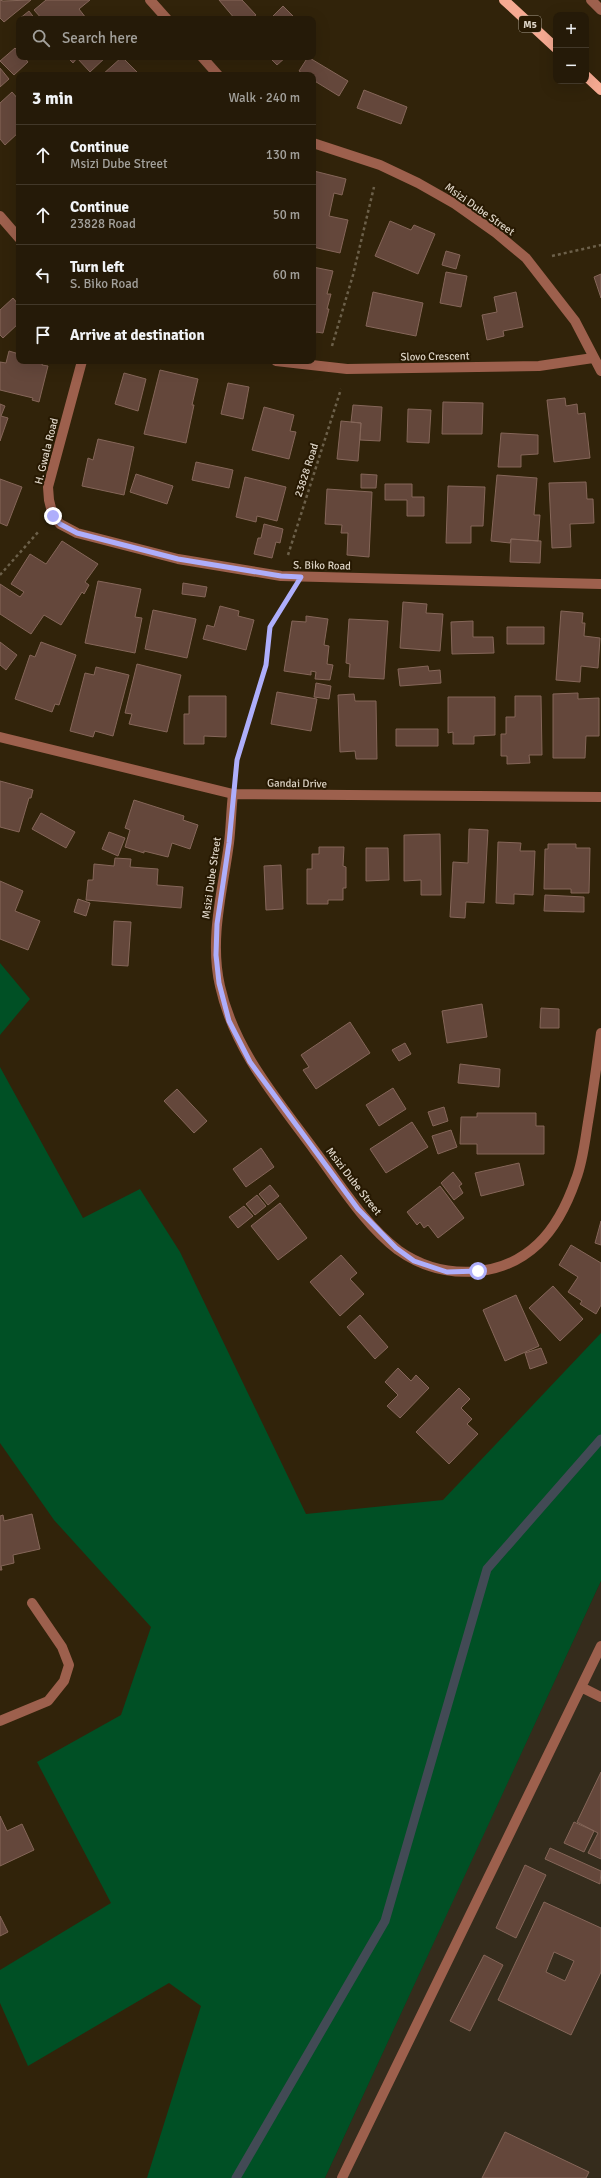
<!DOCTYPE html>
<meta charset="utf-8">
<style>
body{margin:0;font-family:Signika,sans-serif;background:#312716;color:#f1f3f6}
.controls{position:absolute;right:12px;top:12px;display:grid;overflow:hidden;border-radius:8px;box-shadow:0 4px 16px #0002}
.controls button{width:36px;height:36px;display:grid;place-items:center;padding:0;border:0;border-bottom:1px solid #423829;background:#251a08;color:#f1f3f6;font:20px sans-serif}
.stop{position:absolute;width:12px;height:12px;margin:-9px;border:3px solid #aeaefb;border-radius:50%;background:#fff}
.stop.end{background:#aeaefb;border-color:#fff;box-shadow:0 1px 4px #0008}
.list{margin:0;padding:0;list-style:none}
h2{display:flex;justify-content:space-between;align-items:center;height:52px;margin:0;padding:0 16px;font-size:17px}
h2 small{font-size:13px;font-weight:400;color:#a3a19c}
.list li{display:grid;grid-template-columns:26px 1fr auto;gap:12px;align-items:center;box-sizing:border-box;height:60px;padding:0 16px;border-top:1px solid #423829}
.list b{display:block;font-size:15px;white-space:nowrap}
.list p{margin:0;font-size:13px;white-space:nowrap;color:#a3a19c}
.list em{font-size:13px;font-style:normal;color:#a3a19c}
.icon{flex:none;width:22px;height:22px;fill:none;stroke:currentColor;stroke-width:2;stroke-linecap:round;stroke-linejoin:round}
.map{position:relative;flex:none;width:601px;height:2178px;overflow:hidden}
.search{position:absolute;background:#251a08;box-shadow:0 4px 16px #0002;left:16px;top:16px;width:300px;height:44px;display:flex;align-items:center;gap:10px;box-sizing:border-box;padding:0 14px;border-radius:8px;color:#a3a19c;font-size:15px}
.panel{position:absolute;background:#251a08;box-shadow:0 4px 16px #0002;left:16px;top:72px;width:300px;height:292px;border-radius:8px}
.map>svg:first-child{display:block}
.commercial{fill:#352c1c}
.green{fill:#005025}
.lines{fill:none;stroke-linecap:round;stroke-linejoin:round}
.stream{stroke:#424a55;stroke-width:9}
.building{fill:#64473b;stroke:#856659;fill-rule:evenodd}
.path{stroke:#6c604a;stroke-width:2.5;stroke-dasharray:3 3;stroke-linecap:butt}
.minor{stroke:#9d604d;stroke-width:10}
.major{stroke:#f6aa92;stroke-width:10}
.route{stroke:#aeaefb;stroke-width:5}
.labels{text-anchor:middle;stroke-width:4;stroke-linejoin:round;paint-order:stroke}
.shield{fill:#271902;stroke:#a69c8b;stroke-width:1}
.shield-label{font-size:10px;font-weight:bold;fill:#ddd4c6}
.street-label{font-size:11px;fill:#ddd4c6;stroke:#271902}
</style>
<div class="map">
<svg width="601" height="2178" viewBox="0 0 601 2178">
<rect width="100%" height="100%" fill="#31230a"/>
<path class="commercial" d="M601 1581V2178H325L479 1844Z"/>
<path class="green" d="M0 963 30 999 0 1035Z
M0 1067 83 1218 140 1189 180 1252 306 1514 443 1500 601 1333V1581L325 2178H147L201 2006 169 1983 28 2066 0 2003V1970L111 1903 37 1762 121 1715 151 1627 54 1520 0 1443Z"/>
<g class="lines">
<path class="stream" d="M236 2178 385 1921 487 1569 601 1439"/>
</g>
<path class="building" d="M0 0 3 1 31 0 4 22 0 18Z
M46 0H90L79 9 86 18 42 19 34 10Z
M219 0H242L256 15 251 19H235Z
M283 6 296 19H270Z
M29 11 35 19H19Z
M15 48 19 52V57H24L28 62 14 75 0 61Z
M67 57H106L90 72 77 58 73 63Z
M122 57 140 75H102Z
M269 57H286L277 65Z
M308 57 348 81 339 96 313 80V75H305L299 71Z
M0 68 9 79 0 87Z
M364 90 407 107 401 124 357 108Z
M12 92 19 100V132L5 145 0 139V103Z
M314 171 346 179 342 195 334 193 329 216 348 220 340 253 313 247Z
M390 221 411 230 414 225 435 234 418 274 375 256Z
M446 251 460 255 456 269 442 265Z
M313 267 333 271 327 294H331L327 309H329L323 333 316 332 314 340Z
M446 272 467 276 461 307 440 303Z
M601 274V298L594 277Z
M373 292 423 303 416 336 366 326Z
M516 292 523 327 503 331 504 336 487 340 482 315 497 312 494 297Z
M13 298 19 305V323L3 338 0 335V310Z
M9 351 19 354V361H43L42 365 48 366 39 402 32 400 33 398 0 390V362L6 363Z
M160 370 198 379 192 405H194L186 443 144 434Z
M124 373 146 379 138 411 115 404Z
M228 383 249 387 243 419 221 414Z
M565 398 566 406 577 404 578 414 585 413 590 458 554 462 547 400Z
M443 402 483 403 482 434H442Z
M0 404 5 406 1 416 8 418 0 441Z
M353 405 382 407 380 441 360 440 361 423 351 422Z
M264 407 294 415 290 431 296 432 289 459 252 450Z
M408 409 431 410 429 443 407 442Z
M341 421 361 423 358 461 337 459Z
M501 433 538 435V454L521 455V467H498Z
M98 439 134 447 124 495 82 486 88 458 93 460Z
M196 462 233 470 229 488 192 480Z
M136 474 173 486 167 504 130 492Z
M361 474 377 475 376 488H361Z
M497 475 537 478 534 515H540L538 541 511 539 510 543 491 541Z
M245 477 286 487 277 521 257 516 256 522 236 517Z
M0 479 22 487 7 526 0 523Z
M586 482 587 499H593L594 523 570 524 571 547 552 548 549 483Z
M385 484H412V497H424V516H407V500H385Z
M448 486 485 487 483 526H471V543H446Z
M327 489 372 492 369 557 347 555 348 533H341L342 525 325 524Z
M264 524 283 529 280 543 276 542 272 558 254 554 258 538H261Z
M511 539 541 541 540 563 510 562Z
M62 541 98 564 85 582 89 585 84 594 82 592 61 625 44 615 31 634 0 614V584L20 597 24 592 11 584 30 554 46 564Z
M98 581 141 589 135 617 142 618 135 653 85 643Z
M183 583 207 587 205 597 182 594Z
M403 602 427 604 426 613 443 614 440 651 400 648Z
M220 606 239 611 238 616 254 620 246 650 203 639 207 625 214 627Z
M153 610 196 619 187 658 145 649Z
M561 611 583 613 582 623H585L584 636 600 638 598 668 581 666 580 682 556 680Z
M306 616 328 619 324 645 329 646 327 664 333 665 330 680 315 679 316 672 311 671V675L284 671 292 621 306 622Z
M349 619 388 621 384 679 349 677 350 664 346 663Z
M473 621V637H493L494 653 452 654 451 622Z
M507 627H544V644H507Z
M0 642 17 655 6 670 0 665Z
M41 642 76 655 59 705 55 704 52 712 15 699 30 655 35 657Z
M137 664 181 675 167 732 129 724 132 714 125 713Z
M428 666 429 671 440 670 441 683 400 686 398 669Z
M96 667 129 675 113 736 95 731 93 737 70 731 85 673 94 675Z
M316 683 331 686 329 699 314 697Z
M277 692 317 699 311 731 271 724Z
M578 693V699L599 698V736H586L585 758H553V694Z
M354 694 355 701H376L377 759H356L355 751 340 752 338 695Z
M189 696H226V737L204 736V744H184V714H189Z
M515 696H541L542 755H529L530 763 507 764V756H501V734H506V717H515Z
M448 697H495V735L474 736V744H453V732L448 733Z
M396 729H438V746H396Z
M0 781 33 790 31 798H29L19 832 0 827Z
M134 800 184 816 183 820 198 825 190 849 172 843 168 857 144 851V853L125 847 130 830 125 828Z
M41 813 75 832 66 848 32 829Z
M469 829 488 830 484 903 466 902 465 918 450 917 453 862 468 863Z
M109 832 125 838 118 856 102 849Z
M440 834 441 895H421V880L404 881V835Z
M498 842 521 843 520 851H535L533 895 514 894V904L496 903Z
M548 844H576V848H590L589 893H571V889H544L545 849H548Z
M319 847H344L343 866 346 867V888H343V900H328V904H307V869H312V854H319Z
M366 848H388L389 880 366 881Z
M115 858 131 859 130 867 158 869 157 885 183 887 181 908 86 900 88 880H93L94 864 114 866Z
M281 865 283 909 266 910 264 866Z
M0 881 23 891 15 911 40 921 28 950 0 939Z
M545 895 584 897V912L544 911Z
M78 899 90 903 86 916 74 912Z
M114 921 131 922 128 966 112 965Z
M482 1004 487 1037 447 1043 442 1011Z
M541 1008 559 1009V1028H540Z
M350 1022 370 1053 316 1089 303 1070 309 1067 301 1055Z
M405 1043 411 1054 399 1061 392 1050Z
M460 1064 500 1069 499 1087 458 1083Z
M393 1088 406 1109 379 1126 366 1105Z
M177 1089 207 1121 194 1133 164 1101Z
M444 1107 448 1121 433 1126 428 1112Z
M477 1113H536V1126H544V1154H477V1144H460L461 1117H477Z
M412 1122 428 1147 386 1173 370 1149Z
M451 1130 457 1147 438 1154 432 1136Z
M261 1148 274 1167 246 1187 233 1169Z
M519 1163 524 1185 481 1196 475 1173Z
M453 1172 462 1184 459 1186 463 1193 454 1200 441 1183Z
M270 1185 279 1196 268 1205 259 1194Z
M440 1186 464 1218 438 1238 428 1225 424 1228 420 1222 417 1225 407 1212Z
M257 1195 266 1206 255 1215 246 1204Z
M280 1203 307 1238 278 1260 251 1226Z
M244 1206 253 1216 238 1228 229 1217Z
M601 1221V1245L595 1243Z
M571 1245 601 1263V1305L596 1314 580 1304 582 1301 568 1292 578 1277 559 1265Z
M341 1255 357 1273 350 1279 364 1294 340 1316 310 1282Z
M553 1286 583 1319 560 1341 529 1308Z
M516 1295 539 1346 505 1361 483 1310Z
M360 1315 388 1347 375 1359 347 1327Z
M541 1348 547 1363 530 1369 525 1353Z
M398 1368 411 1381 416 1375 429 1388 400 1418 387 1406 398 1395 385 1382Z
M459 1388 470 1399 461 1408 472 1419 467 1424 478 1434 449 1464 416 1432Z
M32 1514 40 1549 13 1555 14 1563 1 1566 2 1570H0V1516L3 1515 4 1521Z
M601 1772V1859L588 1853 598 1833 577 1822Z
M0 1816 7 1831 22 1824 34 1850 0 1866Z
M574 1822 594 1831 584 1852 564 1843Z
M550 1848 601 1871 600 1884 545 1859Z
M525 1865 546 1875 516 1938 496 1928Z
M544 1902 601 1928V1972L571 2035 498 2000ZM554 1952 574 1961 565 1981 546 1972Z
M0 1916 8 1932 0 1936Z
M484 1955 503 1965 470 2031 450 2021Z
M505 2132 589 2172 586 2178H482Z"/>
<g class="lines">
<path class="path" d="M552 256 601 245
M332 346 353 275 374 187
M288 555 341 389
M0 575 39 531
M235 773 237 760 266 665 270 627 288 597"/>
<path class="minor" d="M150 0 167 19
M591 0 601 10
M202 57 218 75
M313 143 380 165 418 183 455 204 496 233 526 258 575 321 601 371
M0 216 19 238
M82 361 48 487 49 500 53 516 60 524 77 533 178 559 281 576 601 584
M276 361 347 369 539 366 593 358
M0 737 233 794 601 797
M233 794C231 810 231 827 229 843 223 890 209 938 220 986 234 1050 277 1099 315 1151 340 1184 364 1224 398 1250 440 1280 500 1280 538 1244 556 1227 568 1202 576 1179 583 1161 585 1140 588 1122 593 1092 597 1063 601 1033
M581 1687 601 1697
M0 1721 48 1701 64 1681 69 1665 62 1647 32 1603
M342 2178 601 1646"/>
<path class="major" d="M504 0 556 48
M586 76 601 90"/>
</g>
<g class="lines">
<path class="route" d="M53 516 60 524 77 533 178 559 281 576 301 577 270 627 266 665 237 760 229 843 217 924 216 955 219 983 229 1021 250 1062 358 1209 396 1248 414 1261 447 1272 478 1271"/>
</g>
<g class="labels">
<rect class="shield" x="519" y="16" width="22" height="16" rx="3"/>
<g class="shield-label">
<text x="530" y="28">M5</text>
</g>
<g class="street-label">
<text transform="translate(480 209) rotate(35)" y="4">Msizi Dube Street</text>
<text transform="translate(435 356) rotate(-1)" y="4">Slovo Crescent</text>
<text transform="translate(46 451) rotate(-76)" y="4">H. Gwala Road</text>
<text transform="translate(306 470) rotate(-72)" y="4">23828 Road</text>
<text transform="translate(322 565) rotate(1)" y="4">S. Biko Road</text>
<text transform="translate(297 783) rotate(1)" y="4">Gandai Drive</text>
<text transform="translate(211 878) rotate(-82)" y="4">Msizi Dube Street</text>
<text transform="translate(354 1181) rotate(52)" y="4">Msizi Dube Street</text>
</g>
</g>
</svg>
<div class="controls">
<button>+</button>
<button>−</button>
</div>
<div class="stop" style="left:478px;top:1271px"></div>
<div class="stop end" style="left:53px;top:516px"></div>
<div class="search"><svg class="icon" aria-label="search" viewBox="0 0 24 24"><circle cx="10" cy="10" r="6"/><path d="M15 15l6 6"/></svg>Search here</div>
<section class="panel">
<h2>3 min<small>Walk · 240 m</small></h2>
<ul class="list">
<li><svg class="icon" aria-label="ahead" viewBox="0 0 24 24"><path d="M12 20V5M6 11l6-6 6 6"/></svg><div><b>Continue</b><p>Msizi Dube Street</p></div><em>130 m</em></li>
<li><svg class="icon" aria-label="ahead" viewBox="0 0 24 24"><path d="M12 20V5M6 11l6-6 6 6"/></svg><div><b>Continue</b><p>23828 Road</p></div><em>50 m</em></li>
<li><svg class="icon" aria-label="left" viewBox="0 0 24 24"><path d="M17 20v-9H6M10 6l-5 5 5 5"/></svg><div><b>Turn left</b><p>S. Biko Road</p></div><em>60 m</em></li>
<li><svg class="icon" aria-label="arrive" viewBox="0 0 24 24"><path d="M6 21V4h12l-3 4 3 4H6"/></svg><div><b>Arrive at destination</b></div></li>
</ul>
</section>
</div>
